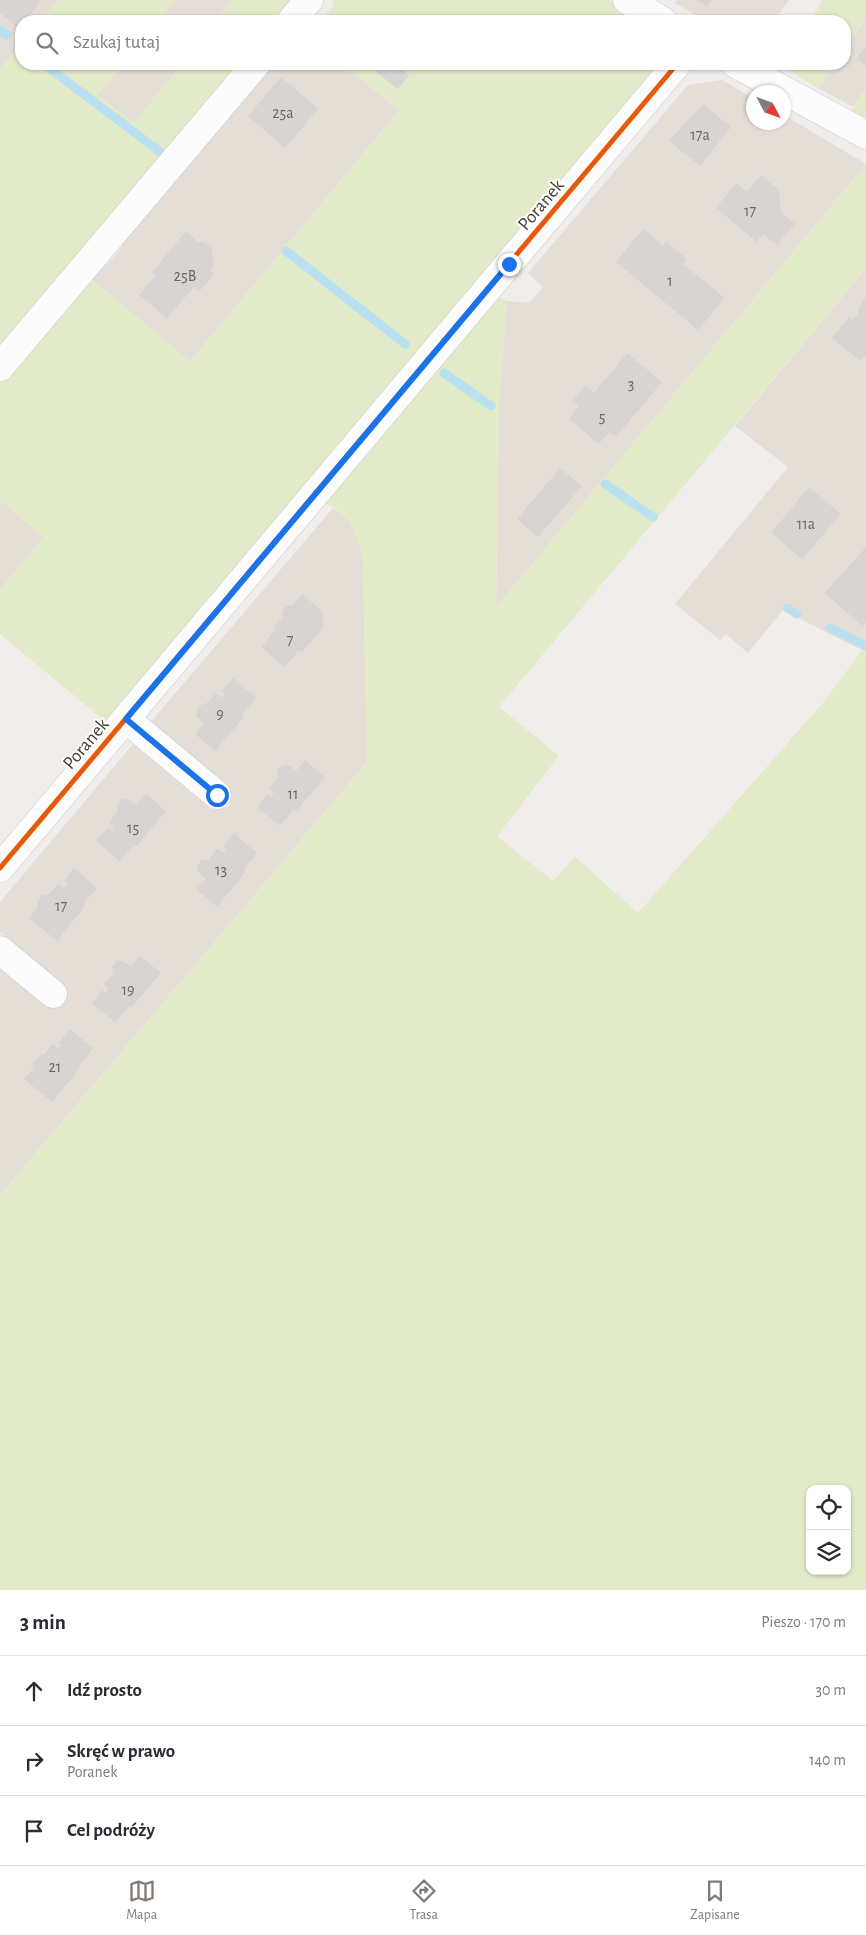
<!DOCTYPE html>
<html lang="pl">
<meta charset="utf-8">
<style>
body{margin:0;font-family:"Alegreya Sans",sans-serif;background:#f7f7f7;color:#2b2b33}
.controls{position:absolute;right:15px;bottom:15px;display:grid;overflow:hidden;border-radius:10px;box-shadow:0 1px 4px #0004}
.controls button{width:45px;height:45px;display:grid;place-items:center;padding:0;border:0;border-bottom:1px solid #e1e1e2;background:#fff;color:#2b2b33;font:25px sans-serif}
.compass{position:absolute;left:746px;top:85px;width:45px;height:45px;border-radius:50%;background:#fff;box-shadow:0 1px 4px #0004;rotate:131deg}
.stop{position:absolute;width:15px;height:15px;margin:-11px;border:4px solid #1a73e8;border-radius:50%;background:#fff}
.stop.end{background:#1a73e8;border-color:#fff;box-shadow:0 1px 5px #0008}
.list{margin:0;padding:0;list-style:none}
h2{display:flex;justify-content:space-between;align-items:center;height:65px;margin:0;padding:0 20px;font-size:21px}
h2 small{font-size:16px;font-weight:400;color:#7c7c81}
.list li{display:grid;grid-template-columns:32px 1fr auto;gap:15px;align-items:center;box-sizing:border-box;height:70px;padding:0 20px;border-top:1px solid #e1e1e2}
.list b{display:block;font-size:19px;white-space:nowrap}
.list p{margin:0;font-size:16px;white-space:nowrap;color:#7c7c81}
.list em{font-size:16px;font-style:normal;color:#7c7c81}
.icon{flex:none;width:28px;height:28px;fill:none;stroke:currentColor;stroke-width:2;stroke-linecap:round;stroke-linejoin:round}
.map{position:relative;flex:none;width:866px;height:1590px;overflow:hidden}
.search{position:absolute;background:#fff;box-shadow:0 1px 4px #0004;left:15px;right:15px;top:15px;height:55px;display:flex;align-items:center;gap:12px;box-sizing:border-box;padding:0 18px;border-radius:20px;color:#7c7c81;font-size:19px}
.sheet{height:275px;background:#fff}
nav{display:flex;justify-content:space-around;align-items:center;box-sizing:border-box;height:70px;border-top:1px solid #e1e1e2;background:#fff;font-size:14px;color:#7c7c81}
nav a{display:grid;justify-items:center;gap:2px}
nav .on{color:#827b74}
.map>svg:first-child{display:block}
.residential{fill:#e5ded7}
.green{fill:#e2ebc9;fill-rule:evenodd}
.lines{fill:none;stroke-linecap:round;stroke-linejoin:round}
.stream{stroke:#b9e1f0;stroke-width:9}
.building{fill:#d8d4d1}
.minor-casing{stroke:#cdc9c6;stroke-width:29}
.minor{stroke:#fdfcfc;stroke-width:28}
.cycleway-casing{stroke:#fff;stroke-width:8}
.cycleway{stroke:#e8590c;stroke-width:5}
.route{stroke:#1a73e8;stroke-width:6}
.labels{text-anchor:middle;stroke-width:4;stroke-linejoin:round;paint-order:stroke}
.number-label{font-size:16px;fill:#6d655e}
.street-label{font-size:19px;fill:#473e35;stroke:#fff}
</style>
<div class="map">
<svg width="866" height="1590" viewBox="0 0 866 1590">
<rect width="100%" height="100%" fill="#f0edea"/>
<path class="residential" d="M0 0H59L41 21H21V45L0 69Z
M176 0H233L216 21H158Z
M677 0H789L774 21H706L675 3Z
M866 19V88L853 107 818 88 835 64H845V50Z
M123 64H182L134 123 97 95Z
M270 64 281 68 285 64H343L399 110 190 362 89 277 100 264H108L122 247 121 240Z
M722 80 753 98 754 122H784V115L866 164 496 608 499 403 507 301 529 303 543 287 528 273 688 85Z
M866 268V645L862 650 783 610 748 653 726 634 720 640 675 604 788 467 735 426Z
M0 500 44 537 0 590Z
M333 508 347 518 356 534 363 559 367 762 0 1195V966L48 1006 65 1003 64 985 0 932V902L133 744 212 810 230 806 227 790 149 724Z"/>
<path class="green" d="M59 0H176L158 21H41Z
M233 0H294L276 21H216Z
M333 0H608L645 21H320L334 5Z
M823 0H866V19L845 50V21H810Z
M21 45V64H123L97 95 134 122 182 64H241L0 350V69Z
M343 64H658L423 346 106 722 0 634V590L43 537 0 500V383L89 277 190 361 399 110Z
M785 64H835L818 88 783 67Z
M866 88V121L850 112Z
M866 164V268L499 707 559 756 497 836 553 881 575 857 638 913 822 704 866 645V1590H0V1195L367 762 363 559C358 542 354 519 337 510 333 507 328 505 323 502L497 296 507 301 499 403 496 607ZM810 1489H847V1571H810Z"/>
<g class="lines">
<path class="stream" d="M0 30 7 35
M44 64 163 154
M286 251 405 344
M444 373 491 406
M605 484 653 517
M787 608 797 614
M830 628 866 646"/>
</g>
<path class="building" d="M0 0H42L25 21H21V26L19 29 0 13Z
M696 0H712L707 7Z
M866 46V66L856 59Z
M382 64H395L409 75 398 89 376 72Z
M281 77 318 109 285 148 248 116Z
M703 104 731 127 700 166 669 141Z
M761 175 779 190 781 212 795 224 777 245 763 234 757 242 716 208 736 183 747 192Z
M643 229 663 246 666 241 687 259 683 264 725 298 698 330 616 262Z
M186 231 198 242H204L211 248 214 265 209 270 214 274 199 292 194 287 167 318 139 295 156 275 152 272Z
M866 297V355L861 361 832 338 849 317 852 320 858 313 860 305Z
M627 353 662 382 616 437 609 432 599 444 569 419 579 406 572 401 585 386 594 393Z
M560 468 582 486 538 537 517 519Z
M809 487 841 514 802 559 771 533Z
M866 547V622L862 626 825 593Z
M302 594 322 611 324 626 302 652 299 650 285 667 261 647 275 630 273 628 282 617V611L287 606 293 605Z
M233 678 256 698 242 715 244 717 215 751 195 734 204 723 196 716 197 710 201 705 207 703 216 693 221 698 225 694 222 691Z
M305 760 325 777 296 811 294 809 280 826 257 807 267 794 271 797 274 792 269 788 278 777 277 770 283 765H289L296 771Z
M146 794 166 811 137 846 135 845 120 861 96 841 108 828 111 830 114 827 109 822 118 811 117 805 123 799H129L136 805Z
M234 833 257 853 243 870 245 872 217 907 196 889 206 879 198 872 197 866 202 860H208L217 849 223 853 226 849 223 846Z
M74 868 97 888 83 904 85 906 57 941 29 918 38 907V900L42 895H48L58 884 64 888 67 884 64 881Z
M140 956 161 973 131 1008 129 1006 115 1022 92 1003 102 990 106 993 109 989 104 984 113 973 112 967 117 961H123L131 967Z
M70 1029 93 1048 79 1066 81 1067 52 1102 24 1079 34 1068 31 1066 42 1054 44 1055 53 1044 58 1049 62 1045 59 1042Z"/>
<g class="lines">
<g class="minor-casing">
<path id="minor" d="M627 0 663 21
M291 21 309 0
M736 64 866 135
M0 367 256 64
M126 719 217 795
M0 868 677 64
M0 950 53 994"/>
</g>
<use href="#minor" class="minor"/>
<g class="cycleway-casing">
<path id="cycleway" d="M0 868 677 64"/>
</g>
<use href="#cycleway" class="cycleway"/>
</g>
<g class="lines">
<path class="route" d="M217 795 126 719 509 264"/>
</g>
<g class="labels">
<g class="number-label">
<text x="283" y="118">25a</text>
<text x="700" y="140">17a</text>
<text x="750" y="216">17</text>
<text x="185" y="281">25B</text>
<text x="670" y="286">1</text>
<text x="631" y="389">3</text>
<text x="602" y="422">5</text>
<text x="806" y="529">11a</text>
<text x="290" y="645">7</text>
<text x="220" y="719">9</text>
<text x="293" y="799">11</text>
<text x="133" y="833">15</text>
<text x="221" y="875">13</text>
<text x="61" y="911">17</text>
<text x="128" y="995">19</text>
<text x="55" y="1072">21</text>
</g>
<g class="street-label">
<text transform="translate(540 204) rotate(-50)" y="7">Poranek</text>
<text transform="translate(85 743) rotate(-50)" y="7">Poranek</text>
</g>
</g>
</svg>
<div class="controls">
<button><svg class="icon" aria-label="locate" viewBox="0 0 24 24"><circle cx="12" cy="12" r="6"/><path d="M12 2v4M12 18v4M2 12h4M18 12h4"/></svg></button>
<button><svg class="icon" aria-label="layers" viewBox="0 0 24 24"><path d="M12 4l9 5-9 5-9-5zM3 14l9 5 9-5"/></svg></button>
</div>
<svg class="compass" viewBox="-18 -18 36 36"><path d="M0-13l5 13h-10z" fill="#e53935"/><path d="M0 13l5-13h-10z" fill="#7c7c81"/></svg>
<div class="stop" style="left:217px;top:795px"></div>
<div class="stop end" style="left:509px;top:264px"></div>
<div class="search"><svg class="icon" aria-label="search" viewBox="0 0 24 24"><circle cx="10" cy="10" r="6"/><path d="M15 15l6 6"/></svg>Szukaj tutaj</div>
</div>
<section class="sheet">
<h2>3 min<small>Pieszo · 170 m</small></h2>
<ul class="list">
<li><svg class="icon" aria-label="ahead" viewBox="0 0 24 24"><path d="M12 20V5M6 11l6-6 6 6"/></svg><div><b>Idź prosto</b></div><em>30 m</em></li>
<li><svg class="icon" aria-label="right" viewBox="0 0 24 24"><path d="M7 20v-9h11M14 6l5 5-5 5"/></svg><div><b>Skręć w prawo</b><p>Poranek</p></div><em>140 m</em></li>
<li><svg class="icon" aria-label="arrive" viewBox="0 0 24 24"><path d="M6 21V4h12l-3 4 3 4H6"/></svg><div><b>Cel podróży</b></div></li>
</ul>
</section>
<nav>
<a class="on"><svg class="icon" aria-label="map" viewBox="0 0 24 24"><path d="M3 6l6-2 6 2 6-2v14l-6 2-6-2-6 2zM9 4v14M15 6v14"/></svg>Mapa</a>
<a><svg class="icon" aria-label="directions" viewBox="0 0 24 24"><path d="M12 3l9 9-9 9-9-9zM9 14v-3h6M13 9l2 2-2 2"/></svg>Trasa</a>
<a><svg class="icon" aria-label="saved" viewBox="0 0 24 24"><path d="M7 4h10v16l-5-4-5 4z"/></svg>Zapisane</a>
</nav>
